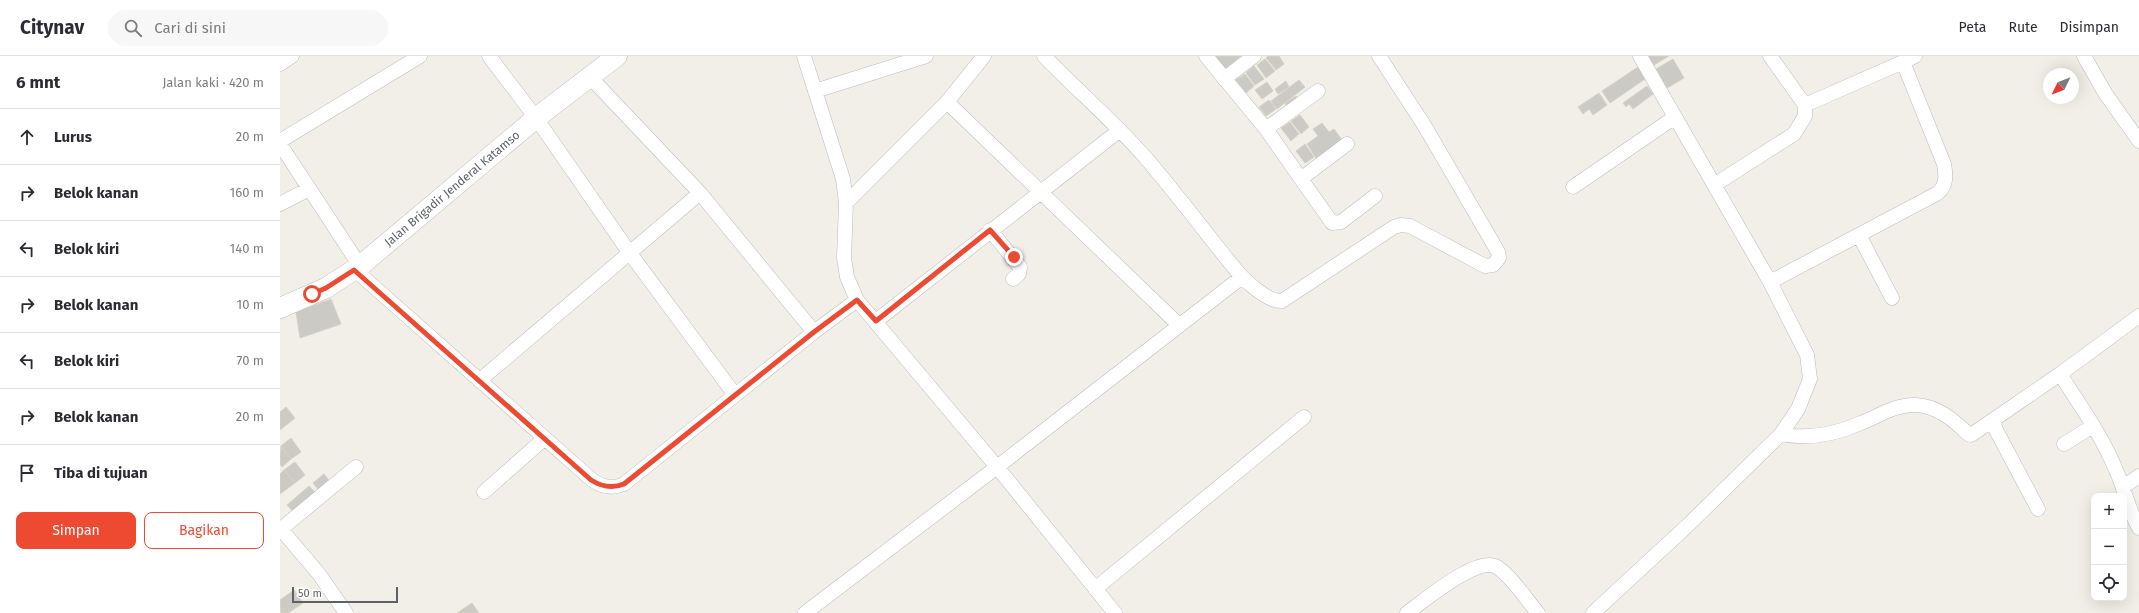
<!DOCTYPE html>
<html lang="id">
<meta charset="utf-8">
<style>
body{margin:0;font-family:"Fira Sans",sans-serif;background:#f7f7f7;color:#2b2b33}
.controls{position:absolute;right:12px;bottom:12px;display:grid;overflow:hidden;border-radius:8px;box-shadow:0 4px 16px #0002}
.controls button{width:36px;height:36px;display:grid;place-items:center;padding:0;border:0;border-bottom:1px solid #e1e1e2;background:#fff;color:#2b2b33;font:20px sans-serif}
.compass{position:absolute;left:1763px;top:12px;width:36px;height:36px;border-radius:50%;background:#fff;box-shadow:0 4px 16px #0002;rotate:227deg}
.scale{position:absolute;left:12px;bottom:10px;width:106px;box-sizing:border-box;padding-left:4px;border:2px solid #5e6268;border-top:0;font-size:11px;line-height:14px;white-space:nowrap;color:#5e6268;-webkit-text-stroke:3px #fff;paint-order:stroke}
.stop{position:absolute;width:12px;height:12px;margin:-9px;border:3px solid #ed4a31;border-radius:50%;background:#fff}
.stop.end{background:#ed4a31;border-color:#fff;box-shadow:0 1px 4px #0008}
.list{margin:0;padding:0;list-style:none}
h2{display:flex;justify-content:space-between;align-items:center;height:52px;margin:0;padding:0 16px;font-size:17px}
h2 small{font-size:13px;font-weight:400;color:#7c7c81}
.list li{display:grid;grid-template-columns:26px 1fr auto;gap:12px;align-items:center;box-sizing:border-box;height:56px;padding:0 16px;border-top:1px solid #e1e1e2}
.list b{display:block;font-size:15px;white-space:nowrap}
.list em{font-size:13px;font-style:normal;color:#7c7c81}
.actions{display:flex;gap:8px;padding:12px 16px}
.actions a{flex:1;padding:9px 0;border:1px solid #ed4a31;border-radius:8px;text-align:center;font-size:14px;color:#ed4a31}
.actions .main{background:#ed4a31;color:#fff}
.icon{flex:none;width:22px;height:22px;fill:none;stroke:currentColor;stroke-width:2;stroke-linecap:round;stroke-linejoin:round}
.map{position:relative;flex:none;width:1859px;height:557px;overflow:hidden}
header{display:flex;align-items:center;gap:24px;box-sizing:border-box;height:56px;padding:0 20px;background:#fff;border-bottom:1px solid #e1e1e2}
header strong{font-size:19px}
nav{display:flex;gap:22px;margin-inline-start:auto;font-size:14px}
.search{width:280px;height:36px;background:#f7f7f7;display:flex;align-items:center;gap:10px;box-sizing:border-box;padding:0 14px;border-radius:22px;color:#7c7c81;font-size:15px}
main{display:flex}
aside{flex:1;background:#fff}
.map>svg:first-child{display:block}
.building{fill:#cccac4;stroke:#d6d2c5}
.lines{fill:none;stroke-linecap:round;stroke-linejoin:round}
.street-casing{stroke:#b9bcc1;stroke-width:15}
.secondary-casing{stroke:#babdc3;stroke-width:21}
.street{stroke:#fff;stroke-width:14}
.secondary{stroke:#fff;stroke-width:20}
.route{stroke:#ed4a31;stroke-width:5}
.labels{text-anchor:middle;stroke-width:3.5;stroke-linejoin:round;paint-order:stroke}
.street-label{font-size:12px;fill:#5e6268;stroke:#fff}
</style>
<header>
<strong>Citynav</strong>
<div class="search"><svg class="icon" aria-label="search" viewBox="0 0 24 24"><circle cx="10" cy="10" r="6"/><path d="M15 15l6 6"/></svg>Cari di sini</div>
<nav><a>Peta</a><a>Rute</a><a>Disimpan</a></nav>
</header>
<main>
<aside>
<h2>6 mnt<small>Jalan kaki · 420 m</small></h2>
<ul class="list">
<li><svg class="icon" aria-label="ahead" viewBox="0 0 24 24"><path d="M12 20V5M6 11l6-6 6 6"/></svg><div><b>Lurus</b></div><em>20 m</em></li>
<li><svg class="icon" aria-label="right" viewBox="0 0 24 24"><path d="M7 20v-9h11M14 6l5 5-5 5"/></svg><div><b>Belok kanan</b></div><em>160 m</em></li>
<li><svg class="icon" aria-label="left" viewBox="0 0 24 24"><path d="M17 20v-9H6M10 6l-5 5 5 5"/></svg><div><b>Belok kiri</b></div><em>140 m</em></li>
<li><svg class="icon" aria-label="right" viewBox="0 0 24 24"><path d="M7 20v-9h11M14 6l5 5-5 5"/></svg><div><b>Belok kanan</b></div><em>10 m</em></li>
<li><svg class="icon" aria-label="left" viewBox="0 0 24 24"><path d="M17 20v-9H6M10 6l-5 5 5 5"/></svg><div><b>Belok kiri</b></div><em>70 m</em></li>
<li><svg class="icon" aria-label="right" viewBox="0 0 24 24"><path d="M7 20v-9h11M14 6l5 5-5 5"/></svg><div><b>Belok kanan</b></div><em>20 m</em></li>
<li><svg class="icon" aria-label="arrive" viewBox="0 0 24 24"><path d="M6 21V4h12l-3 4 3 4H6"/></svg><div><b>Tiba di tujuan</b></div></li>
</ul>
<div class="actions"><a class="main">Simpan</a><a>Bagikan</a></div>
</aside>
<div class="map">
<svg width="1859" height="557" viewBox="0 0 1859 557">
<rect width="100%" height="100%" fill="#f1efe7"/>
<path class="building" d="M935 0H961L945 13Z
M988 0H999L1004 8 996 14 986 2Z
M1368 0H1389L1374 9Z
M985 3 995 15 986 22 977 9Z
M1393 3 1404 22 1387 32 1376 13Z
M974 10 984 23 975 29 966 17Z
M1358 11 1365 23 1330 47 1322 35Z
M965 18 974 30 966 37 956 24Z
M1019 24 1025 31 997 53 991 45Z
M1006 25 1009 31 998 38 995 33Z
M987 26 993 35 982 43 975 34Z
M1367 30 1373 38 1353 53 1349 48 1346 51 1343 47Z
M1319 37 1327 49 1313 59 1309 53 1303 58 1298 51Z
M1016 40 1019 45 1008 53 1005 47Z
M989 44 996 53 986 60 979 51Z
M1020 59 1029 71 1021 78 1011 65Z
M1010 66 1019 78 1011 85 1001 72Z
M1042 67 1049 76 1054 73 1062 84 1036 102 1027 88 1038 80 1033 73Z
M1025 88 1034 101 1025 107 1016 95Z
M51 243 61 268 20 282 16 256Z
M6 351 15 362 0 374V356Z
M11 382 21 396 11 403 1 390Z
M1 390 11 403 2 411 0 408Z
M15 406 25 419 15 427 4 414Z
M4 414 15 427 0 438V418Z
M44 418 51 427 40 436 33 427Z
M29 430 38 439 16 459 7 449Z
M14 534 23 547 8 557H1L0 544Z
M192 547 199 557H177Z"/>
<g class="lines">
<g class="street-casing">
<path id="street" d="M209 0 256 62 349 196 455 339
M524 0 563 123 566 147 564 202 567 221 577 244 717 411 835 557
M764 0C797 34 833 65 865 101 896 137 925 176 956 214 964 224 989 247 1002 245L1114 171 1121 169 1130 170 1205 210 1213 209 1219 202 1218 196 1210 182 1144 69 1099 0
M926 0 986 73 1052 167 1061 166 1095 140
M1804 0 1825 37 1859 85
M1623 6 1635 0
M0 8 12 0
M309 20 420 137 534 276
M944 23 974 0
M535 35 646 0
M667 46 899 269
M986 73 1038 35
M0 85 140 0
M0 88 80 210
M1022 122 1067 88
M1434 129 1514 78 1525 60V49L1490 0
M1293 131 1395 61
M566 147 667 46 704 0
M0 148 29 133
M710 174 740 211 739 218 733 223
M1579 179 1612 242
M74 213 311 423C321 431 333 433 344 428L534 276 577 244
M1490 226 1658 137C1667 129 1666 119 1664 108L1623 6 1525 49
M596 265 840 74
M1780 318 1859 260
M200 324 420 137
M1501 378C1529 384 1556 378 1581 367 1599 360 1616 348 1636 349 1657 350 1674 364 1688 378L1691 379 1713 364
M1784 388 1813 370
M1843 431 1859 420
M204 436 265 382
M1758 453 1716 374 1713 364 1780 318C1800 349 1822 380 1836 414 1845 434 1848 453 1859 472
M0 472 39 518 66 557
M1 473 76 411
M815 533 1024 361
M525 557 717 411 962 221
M1127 557C1144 545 1197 499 1217 511 1233 522 1245 542 1258 557
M1313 557 1407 470 1501 378 1518 353 1530 323 1527 299 1490 226 1360 0"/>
</g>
<g class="secondary-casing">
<g id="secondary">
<path id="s1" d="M0 252 46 232 80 210 256 62 337 0"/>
</g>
</g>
<use href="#street" class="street"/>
<use href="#secondary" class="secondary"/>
</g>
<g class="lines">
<path class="route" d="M32 238 46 232 74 214 311 424C322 431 332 433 344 428L534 276 577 244 596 265 710 174 734 201"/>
</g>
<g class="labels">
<g class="street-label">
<text dy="4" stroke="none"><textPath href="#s1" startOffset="211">Jalan Brigadir Jenderal Katamso</textPath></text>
</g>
</g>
</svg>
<div class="controls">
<button>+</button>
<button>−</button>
<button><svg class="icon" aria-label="locate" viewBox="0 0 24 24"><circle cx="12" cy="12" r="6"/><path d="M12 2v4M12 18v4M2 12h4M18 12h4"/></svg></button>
</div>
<svg class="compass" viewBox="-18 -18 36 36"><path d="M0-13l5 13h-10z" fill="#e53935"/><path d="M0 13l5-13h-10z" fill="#7c7c81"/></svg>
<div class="scale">50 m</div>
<div class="stop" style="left:32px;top:238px"></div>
<div class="stop end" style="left:734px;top:201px"></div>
</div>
</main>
